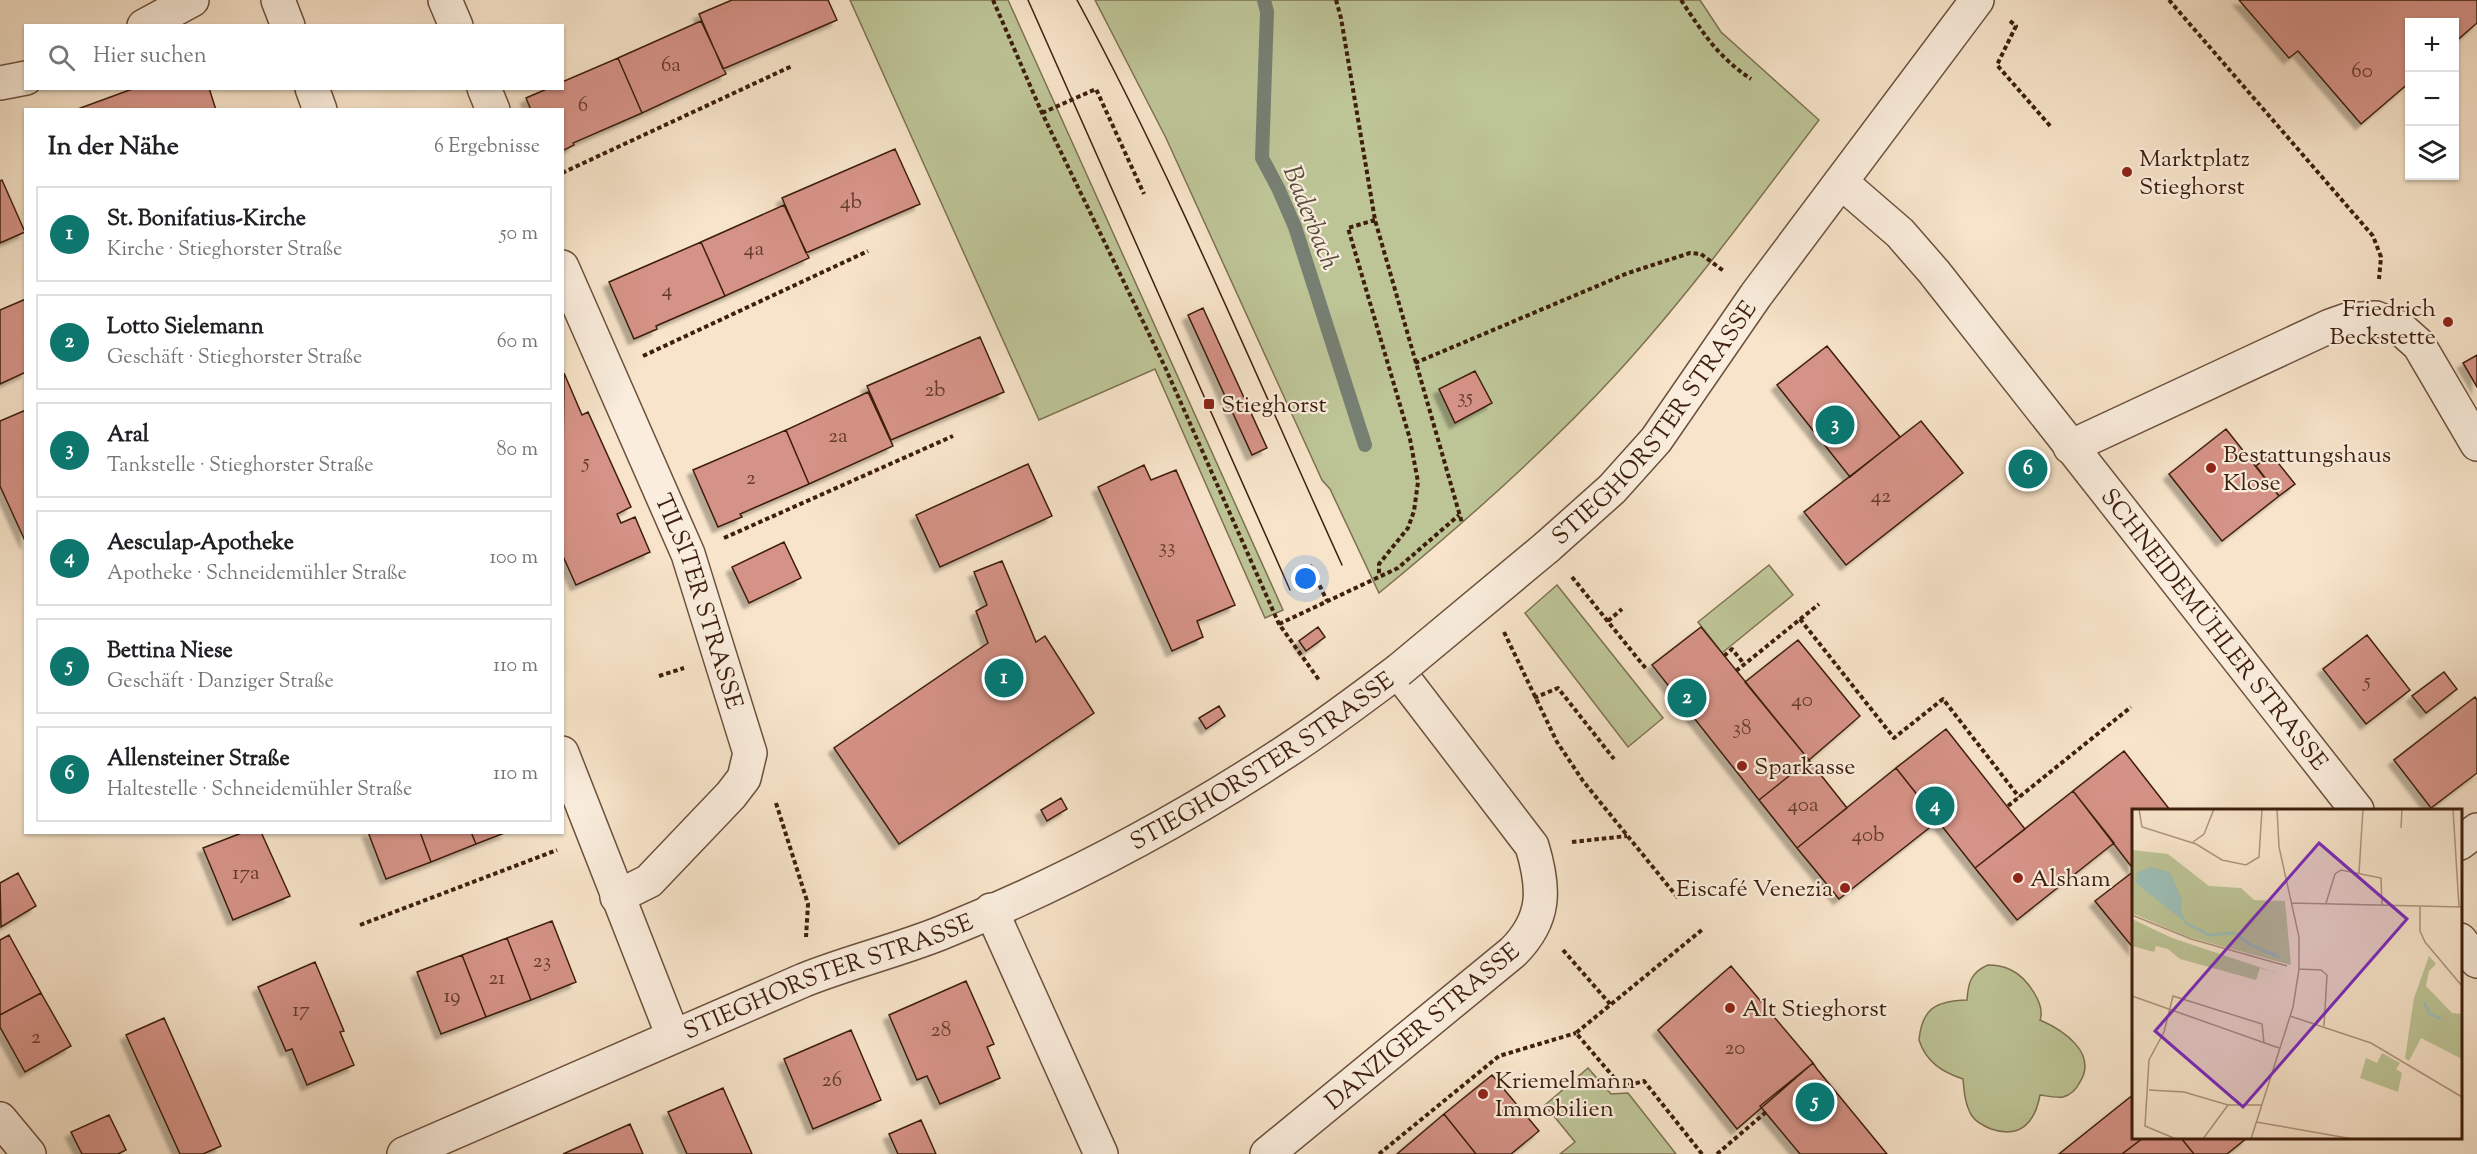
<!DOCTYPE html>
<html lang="de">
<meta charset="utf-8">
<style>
body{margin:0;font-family:"Sorts Mill Goudy",serif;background:#f2f2f2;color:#202124}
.controls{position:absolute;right:18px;top:18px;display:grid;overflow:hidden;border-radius:0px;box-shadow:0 2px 4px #0004}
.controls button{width:54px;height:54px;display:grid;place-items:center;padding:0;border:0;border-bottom:2px solid #e0e0e0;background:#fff;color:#202124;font:30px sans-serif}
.you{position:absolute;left:1306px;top:579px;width:21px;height:21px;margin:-15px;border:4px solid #fff;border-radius:50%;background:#1a73e8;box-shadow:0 0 0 9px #1a73e833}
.badge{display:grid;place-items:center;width:39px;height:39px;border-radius:50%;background:#0f766e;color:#fff;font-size:20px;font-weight:700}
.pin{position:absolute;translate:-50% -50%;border:3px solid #fff;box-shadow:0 2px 6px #0006}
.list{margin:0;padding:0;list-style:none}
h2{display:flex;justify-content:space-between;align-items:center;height:78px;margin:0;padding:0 24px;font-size:26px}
h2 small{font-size:20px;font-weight:400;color:#757577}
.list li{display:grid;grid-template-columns:39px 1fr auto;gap:18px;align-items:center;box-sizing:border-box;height:96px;margin:0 12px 12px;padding:0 12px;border:2px solid #e0e0e0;border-radius:0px}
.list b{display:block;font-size:22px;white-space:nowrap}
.list p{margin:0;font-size:20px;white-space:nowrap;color:#757577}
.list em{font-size:20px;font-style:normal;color:#757577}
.icon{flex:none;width:33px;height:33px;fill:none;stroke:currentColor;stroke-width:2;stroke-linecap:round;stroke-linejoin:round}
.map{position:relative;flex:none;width:2477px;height:1154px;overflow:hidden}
.search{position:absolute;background:#fff;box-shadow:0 2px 4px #0004;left:24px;top:24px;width:540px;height:66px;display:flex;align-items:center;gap:15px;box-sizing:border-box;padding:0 21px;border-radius:0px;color:#757577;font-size:22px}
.panel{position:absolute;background:#fff;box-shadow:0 2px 4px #0004;left:24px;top:108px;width:540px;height:726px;border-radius:0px}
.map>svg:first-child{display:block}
.green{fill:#bdc496;stroke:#7e7251;stroke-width:1.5}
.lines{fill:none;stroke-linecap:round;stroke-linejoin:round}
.stream{stroke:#777f73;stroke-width:14}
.building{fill:#d59286;stroke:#3e1f0c;stroke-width:1.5;filter:url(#shadow)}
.minor-casing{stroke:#6c503c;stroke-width:36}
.path{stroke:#3e1f0c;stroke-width:4;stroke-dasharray:4.5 3;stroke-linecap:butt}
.minor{stroke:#faeddd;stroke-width:33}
.tram{stroke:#3e1f0c;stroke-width:1.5}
.minor-bridge-casing{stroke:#6c503c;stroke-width:36;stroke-linecap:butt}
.minor-bridge{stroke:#faeddd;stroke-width:33}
.poi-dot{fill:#8f2418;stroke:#faeddd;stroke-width:2}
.labels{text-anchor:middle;stroke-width:4.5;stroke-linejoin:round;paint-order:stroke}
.number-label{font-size:21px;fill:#643c2a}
.poi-label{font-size:24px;fill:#3e1f0c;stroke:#faeddd;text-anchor:start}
.street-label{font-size:24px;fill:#3e1f0c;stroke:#faeddd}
.water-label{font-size:26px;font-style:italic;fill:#5a4f3f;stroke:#faeddd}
.inset-river{fill:none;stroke:#9dbfb7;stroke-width:3}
.inset-road{fill:none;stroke:#ad957e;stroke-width:1.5}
.view{fill:#7b2cbf;fill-opacity:0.15;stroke:#7b2cbf;stroke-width:3}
.inset-edge{fill:none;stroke:#3e1f0c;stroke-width:3}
</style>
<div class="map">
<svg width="2477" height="1154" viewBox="0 0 2477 1154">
<defs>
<filter id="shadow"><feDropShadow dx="-5.5" dy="5.5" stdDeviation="1.5" flood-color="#0004"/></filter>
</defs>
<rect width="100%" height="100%" fill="#f7e4ca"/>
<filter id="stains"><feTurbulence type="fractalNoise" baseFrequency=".00333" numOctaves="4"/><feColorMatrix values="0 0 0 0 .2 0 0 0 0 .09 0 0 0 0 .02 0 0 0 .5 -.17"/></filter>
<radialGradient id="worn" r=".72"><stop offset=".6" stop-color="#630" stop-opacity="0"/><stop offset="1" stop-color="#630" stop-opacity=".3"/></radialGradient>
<path class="green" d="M850 0H1008L1283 610 1265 618 1155 369 1039 420Z
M1095 0H1700L1721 32 1819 120C1754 205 1691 292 1618 372 1545 452 1463 524 1379 593L1330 489 1322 480 1166 138Z
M1769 565 1793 595 1722 653 1698 622Z
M1557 585 1663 718 1628 747 1525 613Z
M1988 965C1996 965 2003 966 2011 970 2026 977 2046 1004 2040 1020 2063 1030 2098 1053 2080 1082 2077 1088 2071 1095 2063 1097 2057 1098 2047 1096 2040 1095 2035 1122 2021 1139 1991 1129 1984 1126 1976 1122 1972 1116 1965 1105 1964 1091 1963 1079 1942 1072 1926 1062 1919 1040 1922 1008 1936 1001 1967 1000 1968 983 1971 972 1988 965Z
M1588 1068 1611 1094 1628 1093 1676 1154H1560L1575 1142 1545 1105Z"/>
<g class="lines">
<path class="stream" d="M1264 0 1267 12 1262 158 1278 188 1295 227 1365 445"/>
</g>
<path class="building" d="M732 0H828L837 20 723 69 699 14Z
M2239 0H2477V23L2454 43V22H2410V82L2361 124 2298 51 2289 58Z
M701 21 726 74 642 113 618 58Z
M618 58 642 113 573 143 574 145 562 151V110H531L526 98 549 88H562V82Z
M135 88H209L216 110H75Z
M895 149 920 204 806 253 782 198Z
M2 180 25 232 0 243V181Z
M784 205 809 258 725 296 701 242Z
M701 242 725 296 656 326 657 329 634 339 609 282Z
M26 299V372L0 384V310Z
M1203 308 1267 448 1252 455 1188 315Z
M980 337 1004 392 891 440 867 386Z
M1827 346 1900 437 1850 477 1777 385Z
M2477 355V387L2463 363Z
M1475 371 1492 403 1455 423 1439 389Z
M564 373 582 415 588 412 631 507 617 514 621 523 635 517 650 552 576 585 562 554Z
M868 392 893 446 809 484 786 430Z
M26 410V543L0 486V421Z
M1921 421 1963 473 1846 565 1804 512Z
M2226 429 2279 496 2222 541 2169 474Z
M786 430 809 484 740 514 742 517 718 527 693 470Z
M2271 454 2295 484 2279 496 2256 466Z
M1028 464 1052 516 940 567 916 515Z
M1144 465 1151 480 1176 470 1235 605 1197 621 1203 637 1172 651 1098 487Z
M784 542 801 578 749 603 732 567Z
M1002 561 1036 642 1045 636 1094 713 899 844 834 748 988 643 976 611 987 605 974 572Z
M1318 627 1325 637 1306 651 1299 641Z
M1701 627 1809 760 1759 800 1652 665Z
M2367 635 2410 690 2366 724 2323 669Z
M1798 640 1860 716 1809 760 1745 682Z
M2444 672 2457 689 2426 713 2412 696Z
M2475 697 2477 700V773L2431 808 2394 760Z
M1219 706 1225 716 1206 729 1199 718Z
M1946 729 2025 829 1975 868 1896 768Z
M2124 751 2170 810H2134V870L2073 791Z
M1809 760 1847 808 1797 848 1759 800Z
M1896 768 1938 821 1839 899 1797 848Z
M2073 791 2114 843 2017 920 1975 868Z
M1061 798 1067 809 1047 821 1041 810Z
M244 832H261L290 896 233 920 203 848Z
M368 832H420L431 862 386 879Z
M420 832H471L476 844 431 862Z
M471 832H507L476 844Z
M2134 871V949L2095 901Z
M18 873 36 906 1 927 0 883Z
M552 921 576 982 531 1000 507 938Z
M9 935 41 993 0 1015V940Z
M507 938 531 1000 486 1017 462 955Z
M462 955 486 1017 441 1034 417 972Z
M315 962 344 1031 340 1032 354 1065 307 1085 292 1049 286 1051 258 987Z
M1731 966 1813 1063 1737 1129 1658 1030Z
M966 981 994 1044 987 1047 1000 1078 940 1104 927 1076 917 1080 889 1015Z
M41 993 71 1046 25 1072 0 1027V1015Z
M164 1018 221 1146 203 1154H180L126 1035Z
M851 1030 881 1100 813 1129 784 1059Z
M1813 1063 1817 1069 1887 1154H1800L1760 1106Z
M1492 1075 1539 1131 1511 1154H1476L1444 1114Z
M723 1088 752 1154H687L668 1112Z
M2134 1094V1138H2143L2122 1154H2059Z
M1444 1114 1476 1154H1397Z
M109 1115 126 1150 118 1154H82L71 1132Z
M921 1120 936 1154H898L889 1134Z
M630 1124 643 1154H563Z
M2143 1138H2181L2194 1154H2122Z
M2181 1138H2247L2227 1154H2194Z"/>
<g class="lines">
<g class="minor-casing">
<g id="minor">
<path d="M278 0 288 26"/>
<path d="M445 0 456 26"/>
<path d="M144 26 192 0"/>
<path d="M0 83 26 78"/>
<path d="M312 88 320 110"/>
<path d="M484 88 493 110"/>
<path id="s1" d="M1841 182 1900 233 1934 272 2357 810"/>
<path id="s2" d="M562 267 688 554 750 753 744 778 731 795 649 881 617 897"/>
<path d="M2070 447 2330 326 2347 320 2376 318 2400 328 2419 345 2477 444"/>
<path id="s3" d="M1547 547 1612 489 1656 440 1756 295 1977 0"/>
<path d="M562 753 673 1036"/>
<path d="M2460 843 2477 830"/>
<path d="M991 910 1101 1154"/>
<path d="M2460 940 2477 961"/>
<path d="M0 1119 29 1154"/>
<path id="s4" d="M404 1154 804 980C849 962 896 951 941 933 1057 886 1175 824 1279 756 1320 730 1359 700 1398 671L1532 846C1545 889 1546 919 1513 952L1267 1154"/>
</g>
</g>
<path class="path" d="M993 0 1042 113 1165 367 1279 624 1319 680
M1336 0 1341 18 1375 220 1462 523
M1681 0C1703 33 1717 56 1751 79
M2169 0 2373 236 2381 257 2379 279
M2010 21 2016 26 1997 65 2051 127
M1042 113 1096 89 1144 194
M562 173 792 66
M1375 220 1348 228 1410 439 1418 482 1414 511 1408 528 1379 564V576
M643 356 868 251
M1415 363 1628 273 1690 253 1701 254 1725 272
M724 538 953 436
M1310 565 1327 601
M1572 577 1647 670
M1800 619 1894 738 1943 699 2019 797
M1608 621 1622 609
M1279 624 1398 568 1459 515
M1504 632 1557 742 1583 781 1678 898
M1724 656 1732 649 1744 664
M1736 671 1819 604
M659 676 684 668
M1534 698 1558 688 1614 759
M776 803 808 904 806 937
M2008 806 2131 707
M1572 842 1627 836
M360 925 557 850
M1563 950 1610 1004
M1379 1154 1499 1056 1576 1033
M1702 1154 1644 1081 1622 1087 1576 1033 1703 929
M1717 1154 1766 1112"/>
<use href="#minor" class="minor"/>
<path class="tram" d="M1028 0 1290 590
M1077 0C1176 183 1256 376 1342 565"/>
<g class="minor-bridge-casing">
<path id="minor-bridge" d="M1398 671 1547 547"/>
</g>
<use href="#minor-bridge" class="minor-bridge"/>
</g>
<g class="poi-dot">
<circle cx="2127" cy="172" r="6"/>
<circle cx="2448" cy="322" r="6"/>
<rect x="1203" y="398" width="12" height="12" rx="3"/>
<circle cx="2211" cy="468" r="6"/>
<circle cx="1742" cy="766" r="6"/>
<circle cx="2018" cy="878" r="6"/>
<circle cx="1845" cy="888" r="6"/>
<circle cx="1730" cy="1008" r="6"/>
<circle cx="1483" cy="1094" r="6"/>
</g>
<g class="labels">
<g class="number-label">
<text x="671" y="71">6a</text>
<text x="2362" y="77">60</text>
<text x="583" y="111">6</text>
<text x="851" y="208">4b</text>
<text x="754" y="255">4a</text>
<text x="667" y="296">4</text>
<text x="935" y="396">2b</text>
<text x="1465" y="403">35</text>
<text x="838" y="442">2a</text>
<text x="586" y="468">5</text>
<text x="751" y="484">2</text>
<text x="1881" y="502">42</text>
<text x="1167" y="553">33</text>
<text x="2367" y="687">5</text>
<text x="1802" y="706">40</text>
<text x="1742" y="734">38</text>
<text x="1803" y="811">40a</text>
<text x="1868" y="841">40b</text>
<text x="246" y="879">17a</text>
<text x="542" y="967">23</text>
<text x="497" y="984">21</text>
<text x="452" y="1002">19</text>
<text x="301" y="1016">17</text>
<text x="941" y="1036">28</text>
<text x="36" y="1043">2</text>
<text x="1735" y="1054">20</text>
<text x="832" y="1086">26</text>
</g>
<g class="poi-label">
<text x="2139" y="166">Marktplatz<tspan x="2139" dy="28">Stieghorst</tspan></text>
<text x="2436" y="316" text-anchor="end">Friedrich<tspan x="2436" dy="28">Beckstette</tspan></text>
<text x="1221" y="412">Stieghorst</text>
<text x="2223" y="462">Bestattungshaus<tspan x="2223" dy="28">Klose</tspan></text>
<text x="1754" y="774">Sparkasse</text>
<text x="2030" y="886">Alsham</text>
<text x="1833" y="896" text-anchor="end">Eiscafé Venezia</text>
<text x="1742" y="1016">Alt Stieghorst</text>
<text x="1495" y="1088">Kriemelmann<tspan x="1495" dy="28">Immobilien</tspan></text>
</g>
<g class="street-label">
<text dy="8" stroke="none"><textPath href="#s3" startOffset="165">STIEGHORSTER STRASSE</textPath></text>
<text dy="8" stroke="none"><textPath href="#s2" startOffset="362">TILSITER STRASSE</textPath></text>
<text dy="8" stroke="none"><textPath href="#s1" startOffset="584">SCHNEIDEMÜHLER STRASSE</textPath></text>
<text dy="8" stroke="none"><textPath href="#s4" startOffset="946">STIEGHORSTER STRASSE</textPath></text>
<text dy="8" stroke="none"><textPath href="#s4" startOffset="460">STIEGHORSTER STRASSE</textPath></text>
<text transform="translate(1422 1026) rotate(-40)" y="8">DANZIGER STRASSE</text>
</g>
<g class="water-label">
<text transform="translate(1312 217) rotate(68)" y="9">Baderbach</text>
</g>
</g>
<g transform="translate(2132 809)">
<rect width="330" height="330" fill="#f7e4ca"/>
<path d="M0 41 36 45 77 77 109 79 122 91 153 92 159 156 56 128 0 104ZM0 110 40 129 154 167 128 159 124 171 48 150 36 140 24 137 22 143 0 137ZM297 147 304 155 297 162 294 177 320 204 330 205V250L289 229 277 252 273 249 282 189ZM250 244 268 254 264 260 270 264 266 283 228 269 234 249 245 254Z" fill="#bdc496"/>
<path d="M18 58 38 63 50 90 49 102 55 115 4 74 5 64Z" fill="#9dbfb7"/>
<path class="inset-river" d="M54 114 77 126 103 124 119 136 147 148M292 193 297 204 309 210"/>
<path class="inset-road" d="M7 0 10 18 64 35 90 51 114 56 127 48 130 0M321 0 327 98M269 19 270 0M61 33 72 25 82 0M227 64 231 0M159 94 330 98M194 94 203 65 209 61 249 69 250 97M288 98V122L293 133 330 177M0 106 59 130 155 157M167 160 189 161 195 166 192 217M0 187 147 239M158 207 239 234 330 288M17 281 52 283 96 296H129M124 313 221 330M44 330 13 317 17 251 32 223 41 187 130 215 132 234M71 330 96 296M119 330 161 198 167 160V128L147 38 145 0"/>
<path class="view" d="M187 34 275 110 111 298 23 222Z"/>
<rect width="330" height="330" class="inset-edge"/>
</g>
<rect width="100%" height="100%" filter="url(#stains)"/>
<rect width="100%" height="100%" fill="url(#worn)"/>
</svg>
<div class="controls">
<button>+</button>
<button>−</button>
<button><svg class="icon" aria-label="layers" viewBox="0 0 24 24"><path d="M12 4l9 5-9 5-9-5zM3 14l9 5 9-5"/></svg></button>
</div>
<div class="you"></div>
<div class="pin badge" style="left:1004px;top:678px">1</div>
<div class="pin badge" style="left:1687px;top:698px">2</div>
<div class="pin badge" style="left:1835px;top:425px">3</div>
<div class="pin badge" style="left:1935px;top:806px">4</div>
<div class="pin badge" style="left:1815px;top:1102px">5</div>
<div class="pin badge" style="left:2028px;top:469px">6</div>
<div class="search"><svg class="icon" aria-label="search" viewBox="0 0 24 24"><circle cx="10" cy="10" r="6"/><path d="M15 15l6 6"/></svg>Hier suchen</div>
<section class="panel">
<h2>In der Nähe<small>6 Ergebnisse</small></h2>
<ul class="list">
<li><span class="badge">1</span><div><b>St. Bonifatius-Kirche</b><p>Kirche · Stieghorster Straße</p></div><em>50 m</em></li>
<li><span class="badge">2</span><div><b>Lotto Sielemann</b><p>Geschäft · Stieghorster Straße</p></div><em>60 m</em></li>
<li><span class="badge">3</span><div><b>Aral</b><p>Tankstelle · Stieghorster Straße</p></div><em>80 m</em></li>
<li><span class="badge">4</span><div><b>Aesculap-Apotheke</b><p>Apotheke · Schneidemühler Straße</p></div><em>100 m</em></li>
<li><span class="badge">5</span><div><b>Bettina Niese</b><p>Geschäft · Danziger Straße</p></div><em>110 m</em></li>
<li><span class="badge">6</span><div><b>Allensteiner Straße</b><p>Haltestelle · Schneidemühler Straße</p></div><em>110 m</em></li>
</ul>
</section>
</div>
